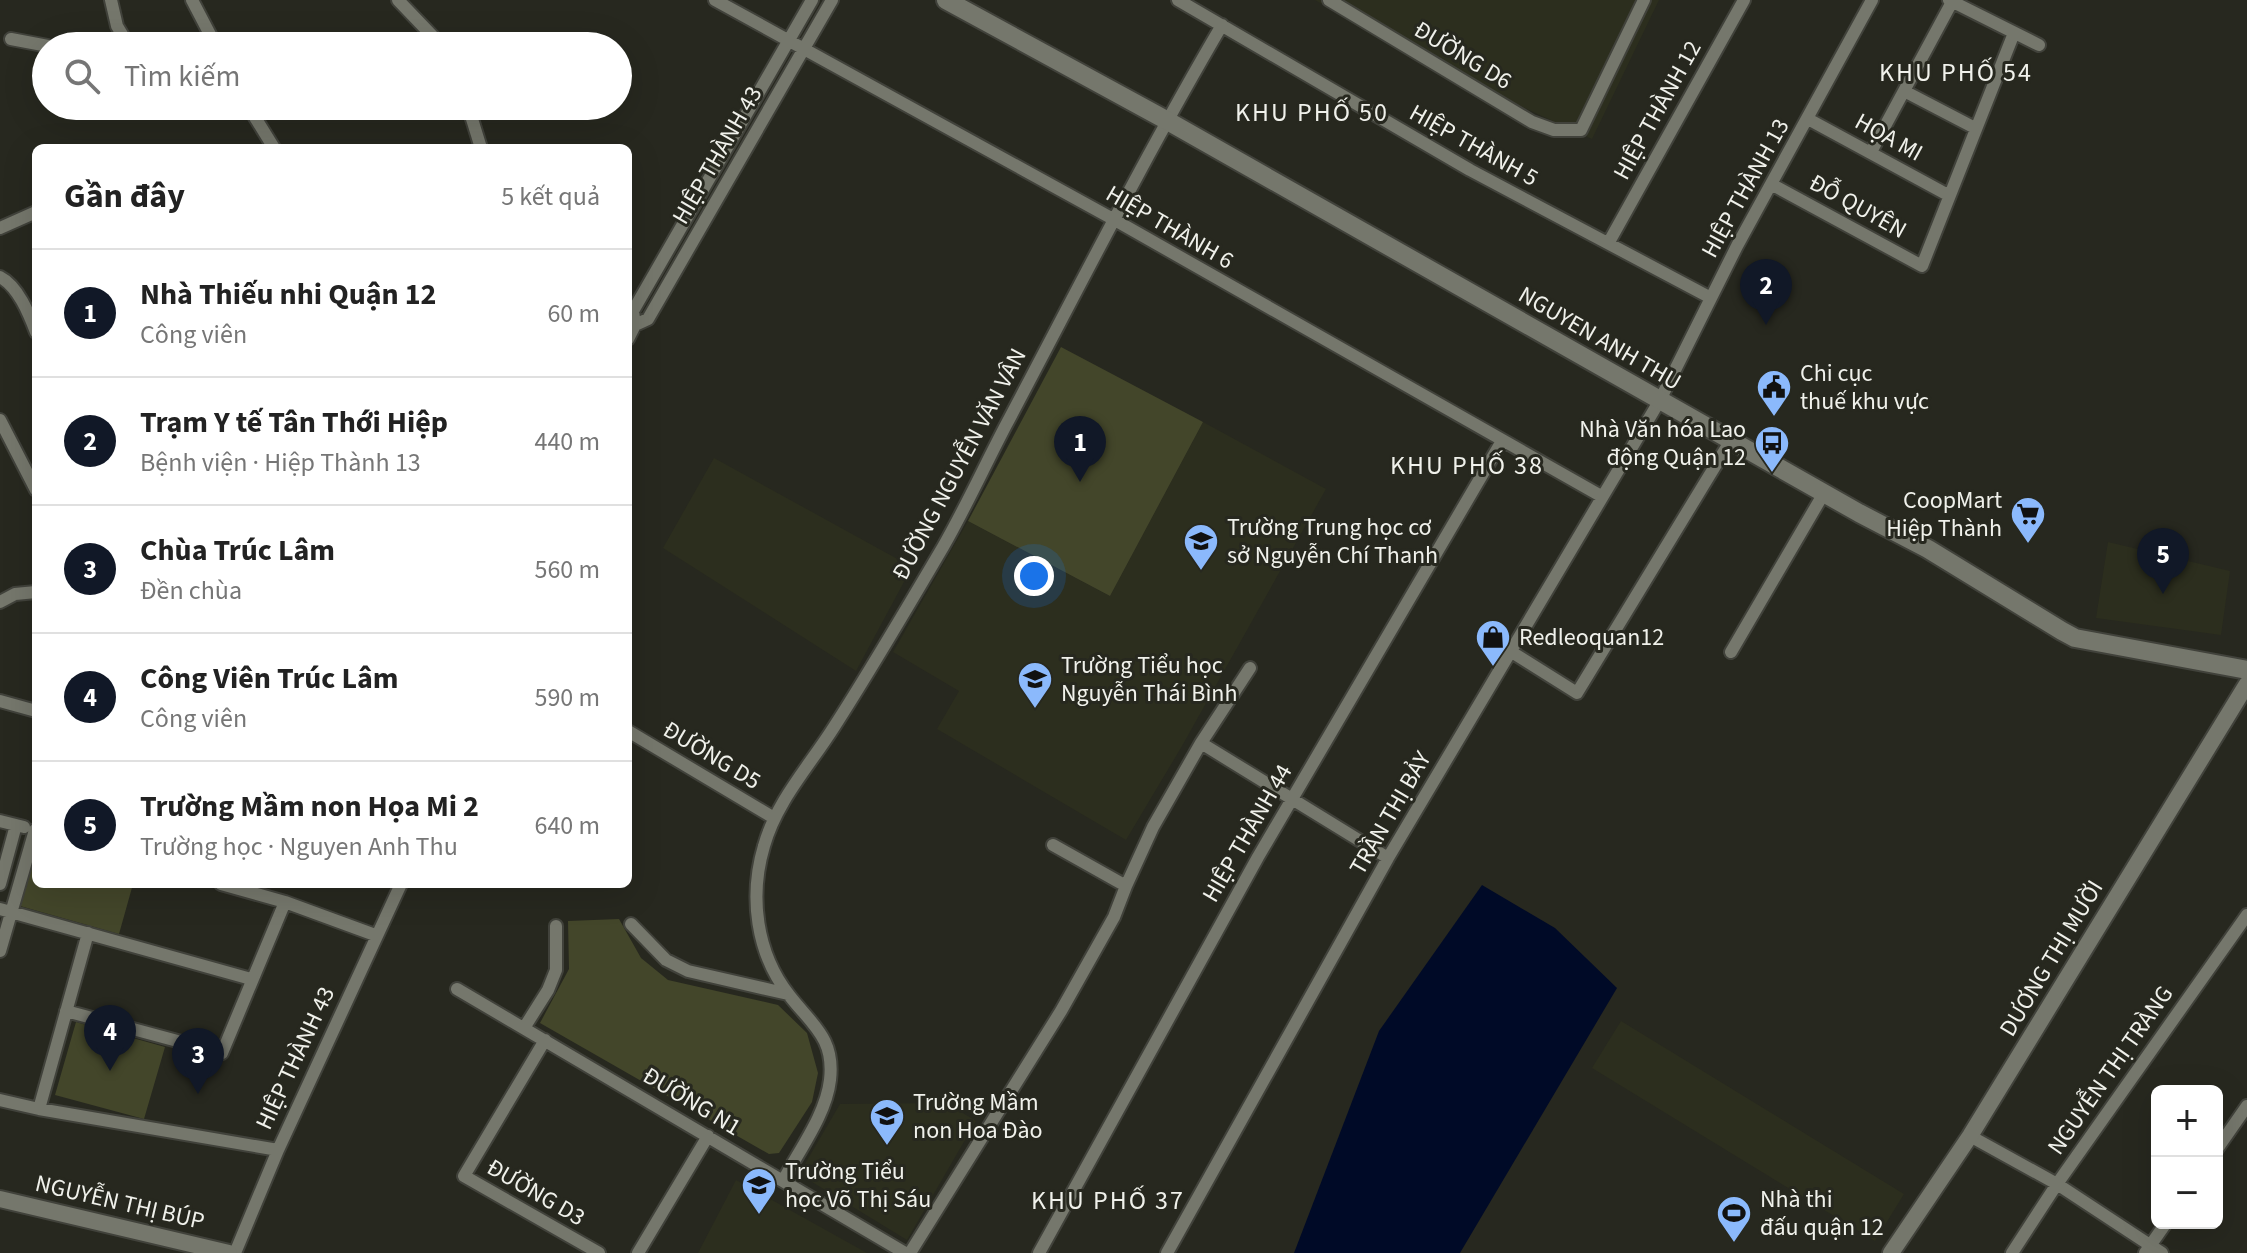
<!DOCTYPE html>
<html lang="vi">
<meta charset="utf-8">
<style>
body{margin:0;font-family:"Source Sans 3",sans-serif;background:#f2f2f2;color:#222}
.controls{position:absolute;right:24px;bottom:24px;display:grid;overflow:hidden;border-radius:12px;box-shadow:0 8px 32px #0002}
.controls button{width:72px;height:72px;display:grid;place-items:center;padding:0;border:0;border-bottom:2px solid #e0e0e0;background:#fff;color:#222;font:40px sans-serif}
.you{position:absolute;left:1034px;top:576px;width:28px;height:28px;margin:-20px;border:6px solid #fff;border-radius:50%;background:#1a73e8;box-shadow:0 0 0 12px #1a73e833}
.badge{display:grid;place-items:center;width:52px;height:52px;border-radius:50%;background:#111827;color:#fff;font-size:26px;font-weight:700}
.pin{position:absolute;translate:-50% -66px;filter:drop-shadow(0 2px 4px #0008)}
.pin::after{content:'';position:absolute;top:42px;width:28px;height:24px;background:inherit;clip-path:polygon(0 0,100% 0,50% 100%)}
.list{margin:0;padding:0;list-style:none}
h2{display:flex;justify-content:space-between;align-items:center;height:104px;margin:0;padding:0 32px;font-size:34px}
h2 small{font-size:26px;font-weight:400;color:#767676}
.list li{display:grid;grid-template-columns:52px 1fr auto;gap:24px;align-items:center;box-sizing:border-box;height:128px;padding:0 32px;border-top:2px solid #e0e0e0}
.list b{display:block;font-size:30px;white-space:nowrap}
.list p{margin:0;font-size:26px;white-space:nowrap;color:#767676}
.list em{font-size:26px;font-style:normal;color:#767676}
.icon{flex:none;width:44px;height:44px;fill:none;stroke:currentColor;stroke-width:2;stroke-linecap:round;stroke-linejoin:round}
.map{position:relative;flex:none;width:2247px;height:1253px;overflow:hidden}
.search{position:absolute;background:#fff;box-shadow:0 8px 32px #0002;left:32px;top:32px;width:600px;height:88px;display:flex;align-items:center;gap:20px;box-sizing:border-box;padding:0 28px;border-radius:44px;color:#767676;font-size:30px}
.panel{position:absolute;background:#fff;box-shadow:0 8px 32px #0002;left:32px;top:144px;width:600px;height:744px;border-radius:12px}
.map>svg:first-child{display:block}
.built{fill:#2c2e1e}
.green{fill:#43462a}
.water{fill:#000a27}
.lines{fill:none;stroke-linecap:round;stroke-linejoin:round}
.minor-casing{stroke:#41423b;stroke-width:16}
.tertiary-casing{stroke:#41423b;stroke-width:20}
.secondary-casing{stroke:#41423b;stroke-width:22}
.minor{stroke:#75776c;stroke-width:12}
.tertiary{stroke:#75776c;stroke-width:16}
.secondary{stroke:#75776c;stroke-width:18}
.labels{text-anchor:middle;stroke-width:6;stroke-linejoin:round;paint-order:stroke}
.street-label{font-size:24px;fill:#f0f1eb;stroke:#27281f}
.poi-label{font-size:24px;fill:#f0f1eb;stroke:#27281f;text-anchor:start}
.neighbourhood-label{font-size:26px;letter-spacing:2px;fill:#f0f1eb;stroke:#27281f}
</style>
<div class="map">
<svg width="2247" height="1253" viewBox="0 0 2247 1253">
<rect width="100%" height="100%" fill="#27281f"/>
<path class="built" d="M1315 0H1659L1592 139 1414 57Z
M1203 422 1326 489 1182 746 1126 840 937 729 959 691 893 652 968 521 1110 596Z
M714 458 912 567 856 671 663 548Z
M2108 542 2230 571 2221 635 2096 618Z
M1621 1021 1904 1194 1875 1241 1592 1068Z
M946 1103 976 1121 907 1240 799 1174 840 1104Z
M736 1180 867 1253H698Z"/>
<path class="green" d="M1061 347 1203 422 1110 596 968 521Z
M36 851V884H133L119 934 20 906Z
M619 919 641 958 668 980 778 1005 807 1033 818 1073 812 1102 779 1153 769 1154 540 1023 569 969 568 921Z
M76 1022 165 1047 144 1119 55 1095Z"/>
<path class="water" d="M1482 885 1555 928 1617 988 1460 1253H1294L1379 1031Z"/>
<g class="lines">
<g class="minor-casing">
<path id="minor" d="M111 0 117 26 129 46
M192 0 216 46
M398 0 442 46
M715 0 1113 219 1601 496
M1178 0 1470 170 1711 298
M1329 0 1532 122 1554 130H1581L1644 0
M1949 0 2039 45
M11 39 48 46
M97 46 124 38
M45 63 46 62
M1904 91 1975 128
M248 106 274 148
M468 106 481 148
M1808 119 1948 195
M1871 152 1952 2
M1771 184 1922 266 2014 33
M0 228 36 212
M1609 242 1744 0
M0 277C18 286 29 314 36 332
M635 325 648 319 832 0
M628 339 635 325 633 311 812 0
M0 420 36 490
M0 602 15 594 36 592
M1510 651 1577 693 1731 440
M1731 652 1824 493
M1250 668 1201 743 1388 858
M0 701 36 711
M628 731 774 818
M0 821 24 827
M0 884 16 825
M221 884 285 902 375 935
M1126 886 1153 827 1201 743
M0 909 251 979
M631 924 666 960 688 971 788 994
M0 951 35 830
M457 989 905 1253
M66 1011 222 1053 285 902
M524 1028 548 990 556 970V926
M545 1040 464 1176 599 1253
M0 1100 39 1109 278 1150
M39 1109 88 933
M1970 1136 2057 1184 2162 1253
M2217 1149 2247 1106
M783 1181C799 1150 826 1115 830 1080 835 1038 812 1025 789 995 756 953 749 896 764 846 776 802 810 765 834 727 872 668 907 608 943 547 966 507 985 465 1006 425 1077 291 1145 156 1222 25
M235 1253 278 1150 401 884
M638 1253 708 1136
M910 1253 1061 1011 1114 917 1126 886 1053 845
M1039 1253 1258 857 1502 441
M1167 1253 1388 858 1660 400 1737 246 1872 0
M2012 1253 2057 1184 2247 915
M2145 1253 2166 1223"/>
</g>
<g class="tertiary-casing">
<path id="tertiary" d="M0 1199 229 1253
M1891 1253 1970 1136 2247 684"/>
</g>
<g class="secondary-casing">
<path id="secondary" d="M946 0 1166 120 1859 513 1928 549 2062 631 2075 638 2247 670"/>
</g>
<use href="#minor" class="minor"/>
<use href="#tertiary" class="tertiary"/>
<use href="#secondary" class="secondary"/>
</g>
<defs>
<g id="civic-pin" transform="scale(1.8)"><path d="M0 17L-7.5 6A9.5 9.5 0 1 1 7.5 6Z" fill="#8bb9fc" stroke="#27281f"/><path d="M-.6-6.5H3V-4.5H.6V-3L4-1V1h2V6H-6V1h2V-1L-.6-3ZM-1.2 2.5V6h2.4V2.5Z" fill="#111"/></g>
<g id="bus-pin" transform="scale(1.8)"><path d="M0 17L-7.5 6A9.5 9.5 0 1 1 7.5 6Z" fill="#8bb9fc" stroke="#27281f"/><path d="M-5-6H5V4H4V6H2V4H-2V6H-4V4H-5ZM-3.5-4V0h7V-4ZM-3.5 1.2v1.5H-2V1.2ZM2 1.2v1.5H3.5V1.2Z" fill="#111"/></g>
<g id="supermarket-pin" transform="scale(1.8)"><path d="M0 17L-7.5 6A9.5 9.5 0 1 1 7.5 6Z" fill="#8bb9fc" stroke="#27281f"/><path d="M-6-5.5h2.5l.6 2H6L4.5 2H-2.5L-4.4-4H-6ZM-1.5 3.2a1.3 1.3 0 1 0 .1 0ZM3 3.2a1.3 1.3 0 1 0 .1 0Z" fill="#111"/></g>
<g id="school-pin" transform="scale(1.8)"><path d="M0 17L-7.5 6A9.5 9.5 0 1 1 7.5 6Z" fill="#8bb9fc" stroke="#27281f"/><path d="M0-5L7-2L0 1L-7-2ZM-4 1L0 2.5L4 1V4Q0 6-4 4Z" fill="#111"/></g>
<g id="shop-pin" transform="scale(1.8)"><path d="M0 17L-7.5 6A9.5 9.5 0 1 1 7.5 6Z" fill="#8bb9fc" stroke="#27281f"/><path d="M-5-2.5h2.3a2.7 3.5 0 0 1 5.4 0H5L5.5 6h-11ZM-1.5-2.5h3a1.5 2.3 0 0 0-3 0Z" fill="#111"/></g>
<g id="stadium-pin" transform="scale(1.8)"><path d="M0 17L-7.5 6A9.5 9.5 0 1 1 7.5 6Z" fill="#8bb9fc" stroke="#27281f"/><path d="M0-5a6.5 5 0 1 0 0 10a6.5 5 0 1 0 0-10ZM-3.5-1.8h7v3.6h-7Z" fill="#111"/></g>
</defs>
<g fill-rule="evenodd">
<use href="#civic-pin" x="1774" y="387"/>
<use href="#bus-pin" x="1772" y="443"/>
<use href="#supermarket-pin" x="2028" y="514"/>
<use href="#school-pin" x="1201" y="541"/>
<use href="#shop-pin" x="1493" y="637"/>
<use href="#school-pin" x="1035" y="679"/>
<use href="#school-pin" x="887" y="1116"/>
<use href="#school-pin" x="759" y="1185"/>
<use href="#stadium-pin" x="1734" y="1213"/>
</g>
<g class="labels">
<g class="street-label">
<text transform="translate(1463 55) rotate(31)" y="8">ĐƯỜNG D6</text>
<text transform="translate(1657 110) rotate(-61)" y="8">HIỆP THÀNH 12</text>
<text transform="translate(1889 137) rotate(29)" y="8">HỌA MI</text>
<text transform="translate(1474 145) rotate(29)" y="8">HIỆP THÀNH 5</text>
<text transform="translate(717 155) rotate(-60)" y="8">HIỆP THÀNH 43</text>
<text transform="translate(1745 188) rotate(-61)" y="8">HIỆP THÀNH 13</text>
<text transform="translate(1858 206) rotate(29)" y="8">ĐỖ QUYÊN</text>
<text transform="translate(1170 227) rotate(30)" y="8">HIỆP THÀNH 6</text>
<text transform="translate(1600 338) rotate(30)" y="8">NGUYEN ANH THU</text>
<text transform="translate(959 464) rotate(-62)" y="8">ĐƯỜNG NGUYỄN VĂN VÂN</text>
<text transform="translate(712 755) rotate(31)" y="8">ĐƯỜNG D5</text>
<text transform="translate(1390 813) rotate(-60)" y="8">TRẦN THỊ BẢY</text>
<text transform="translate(1247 833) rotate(-60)" y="8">HIỆP THÀNH 44</text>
<text transform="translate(2051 958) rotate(-59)" y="8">DƯƠNG THỊ MƯỜI</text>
<text transform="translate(295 1058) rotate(-65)" y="8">HIỆP THÀNH 43</text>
<text transform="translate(2110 1070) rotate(-55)" y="8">NGUYỄN THỊ TRÀNG</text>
<text transform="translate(692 1101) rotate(31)" y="8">ĐƯỜNG N1</text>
<text transform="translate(536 1192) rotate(30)" y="8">ĐƯỜNG D3</text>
<text transform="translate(120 1202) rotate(13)" y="8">NGUYỄN THỊ BÚP</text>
</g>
<g class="poi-label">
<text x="1800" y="381">Chi cục<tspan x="1800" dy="28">thuế khu vực</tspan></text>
<text x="1746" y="437" text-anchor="end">Nhà Văn hóa Lao<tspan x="1746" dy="28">động Quận 12</tspan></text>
<text x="2002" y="508" text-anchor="end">CoopMart<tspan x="2002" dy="28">Hiệp Thành</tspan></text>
<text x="1227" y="535">Trường Trung học cơ<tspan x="1227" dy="28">sở Nguyễn Chí Thanh</tspan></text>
<text x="1519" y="645">Redleoquan12</text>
<text x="1061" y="673">Trường Tiểu học<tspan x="1061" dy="28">Nguyễn Thái Bình</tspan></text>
<text x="913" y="1110">Trường Mầm<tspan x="913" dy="28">non Hoa Đào</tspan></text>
<text x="785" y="1179">Trường Tiểu<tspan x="785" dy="28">học Võ Thị Sáu</tspan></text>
<text x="1760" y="1207">Nhà thi<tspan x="1760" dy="28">đấu quận 12</tspan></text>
</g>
<g class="neighbourhood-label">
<text x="1956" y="81">KHU PHỐ 54</text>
<text x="1312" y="121">KHU PHỐ 50</text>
<text x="1467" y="474">KHU PHỐ 38</text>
<text x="1108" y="1209">KHU PHỐ 37</text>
</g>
</g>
</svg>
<div class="controls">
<button>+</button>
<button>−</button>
</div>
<div class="you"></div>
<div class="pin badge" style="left:1080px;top:482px">1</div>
<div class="pin badge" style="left:1766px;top:325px">2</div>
<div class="pin badge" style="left:198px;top:1094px">3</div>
<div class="pin badge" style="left:110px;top:1071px">4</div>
<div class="pin badge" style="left:2163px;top:594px">5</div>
<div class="search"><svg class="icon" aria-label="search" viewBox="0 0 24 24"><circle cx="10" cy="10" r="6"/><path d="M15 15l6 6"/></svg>Tìm kiếm</div>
<section class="panel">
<h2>Gần đây<small>5 kết quả</small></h2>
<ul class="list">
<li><span class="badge">1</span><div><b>Nhà Thiếu nhi Quận 12</b><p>Công viên</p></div><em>60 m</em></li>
<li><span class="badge">2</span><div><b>Trạm Y tế Tân Thới Hiệp</b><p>Bệnh viện · Hiệp Thành 13</p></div><em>440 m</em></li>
<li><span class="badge">3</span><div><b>Chùa Trúc Lâm</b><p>Đền chùa</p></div><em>560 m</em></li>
<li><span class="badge">4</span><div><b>Công Viên Trúc Lâm</b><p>Công viên</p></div><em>590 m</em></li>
<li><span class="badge">5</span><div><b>Trường Mầm non Họa Mi 2</b><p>Trường học · Nguyen Anh Thu</p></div><em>640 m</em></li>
</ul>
</section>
</div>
